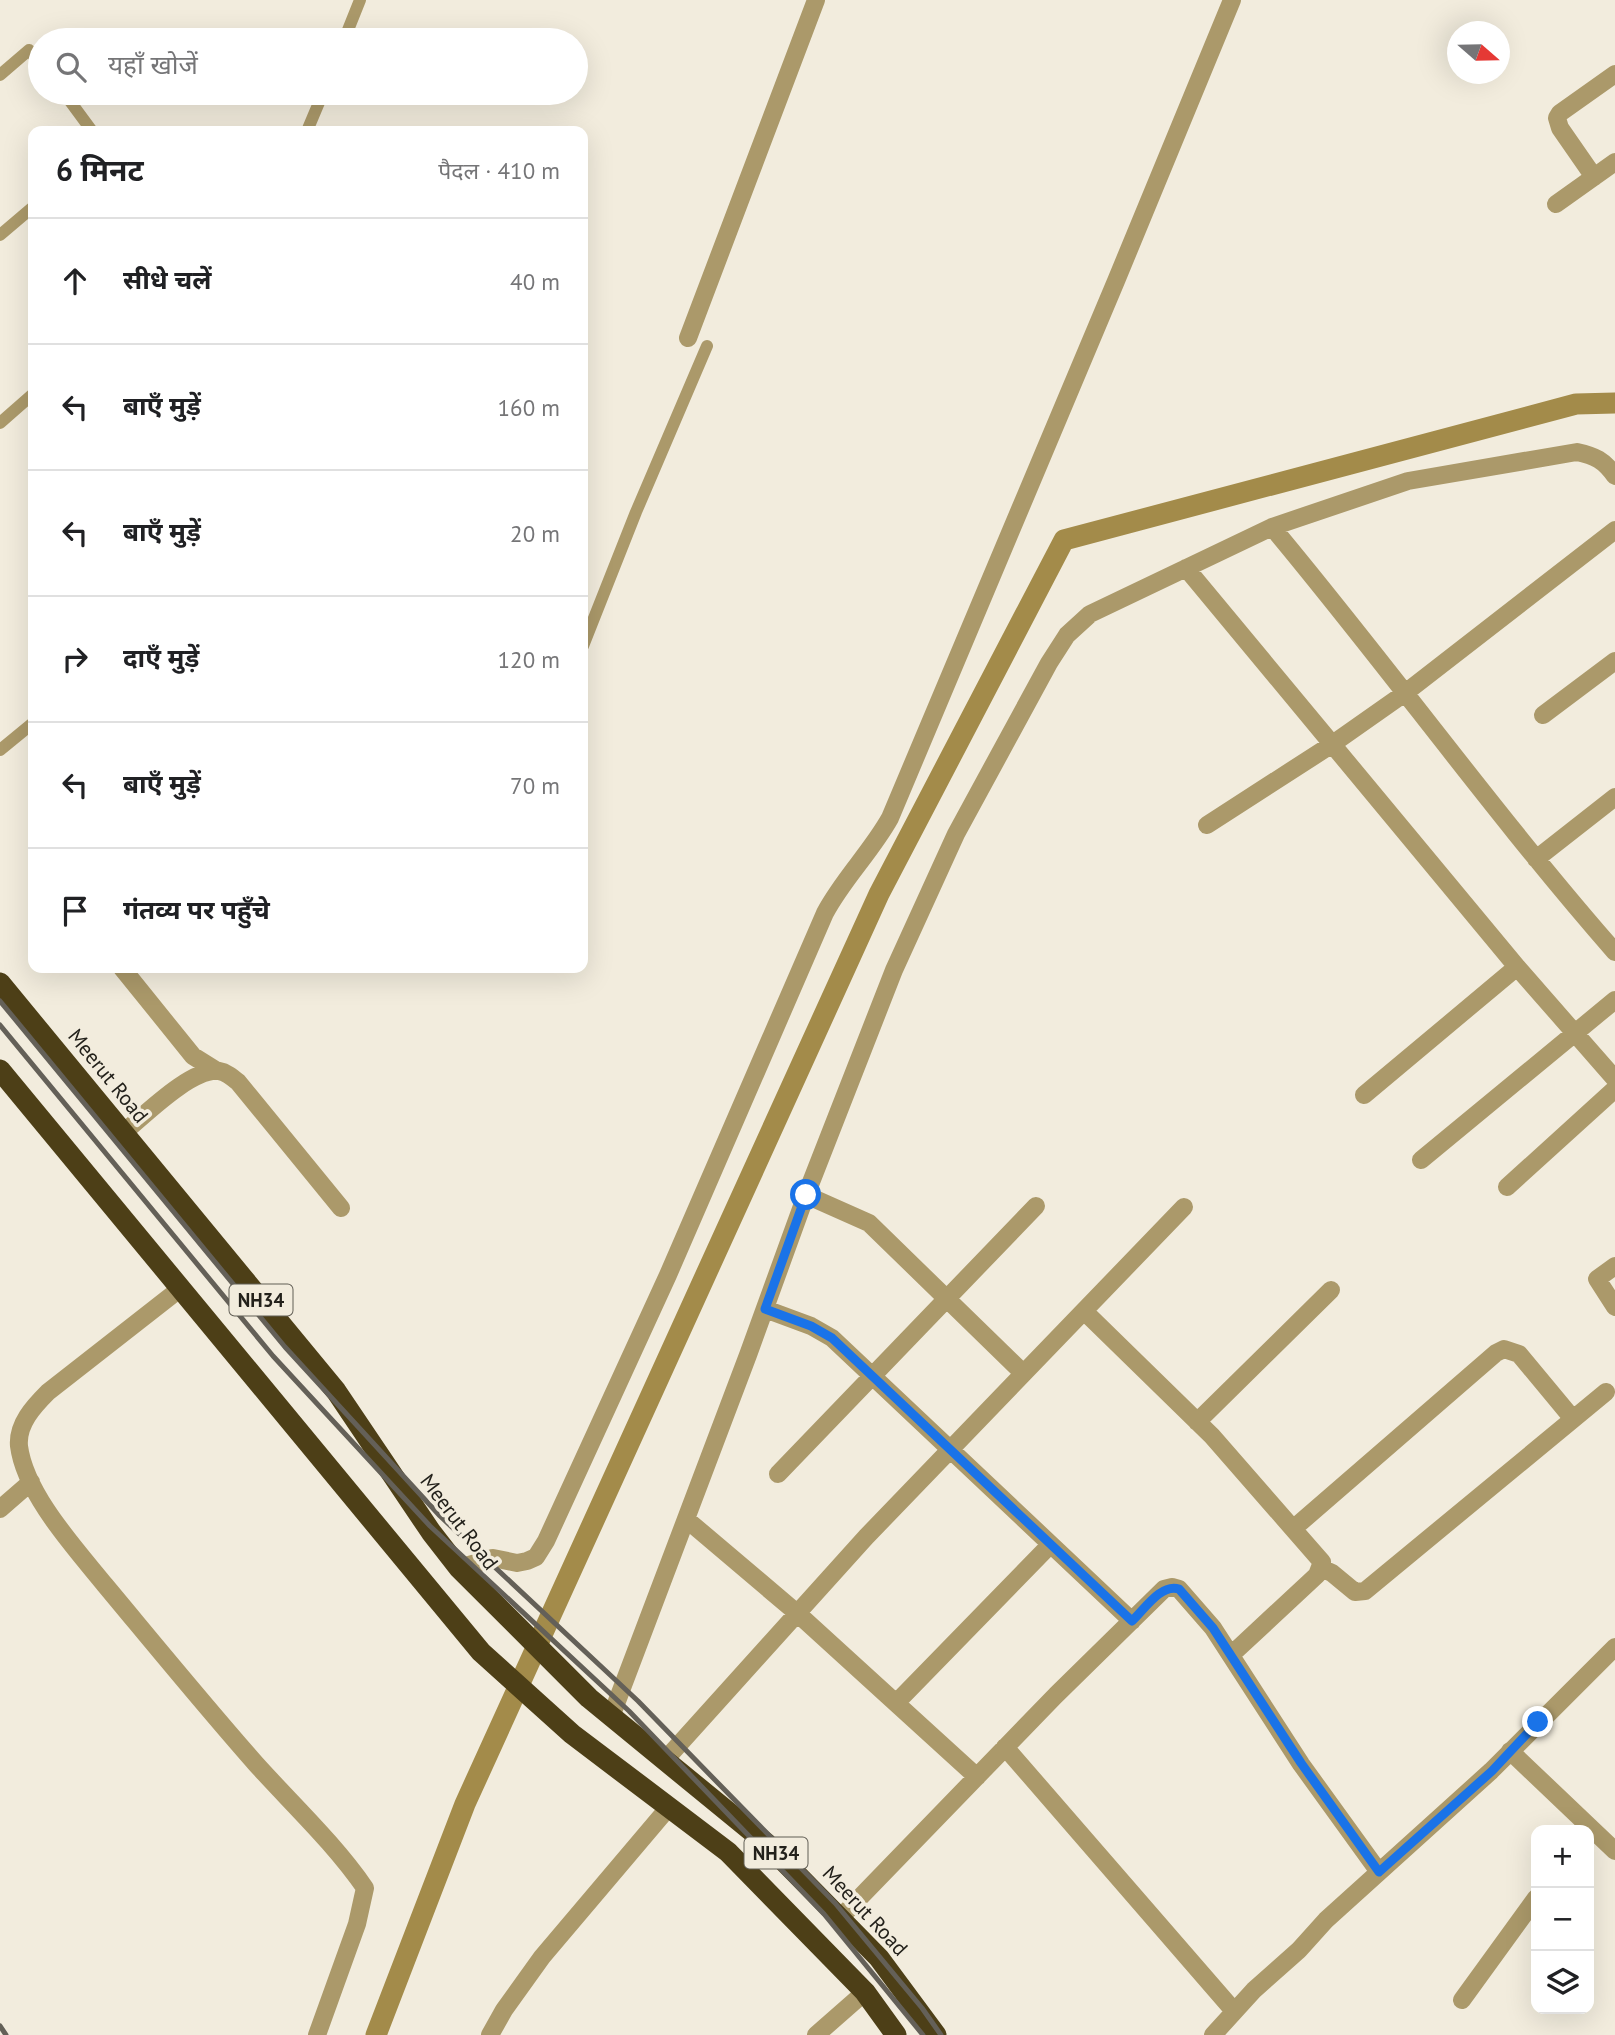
<!DOCTYPE html>
<html lang="hi">
<meta charset="utf-8">
<style>
body{margin:0;font-family:"PT Sans","Noto Sans Devanagari",sans-serif;background:#f6f6f6;color:#202124}
.controls{position:absolute;right:21px;bottom:21px;display:grid;overflow:hidden;border-radius:14px;box-shadow:0 7px 28px #0002}
.controls button{width:63px;height:63px;display:grid;place-items:center;padding:0;border:0;border-bottom:2px solid #e0e0e0;background:#fff;color:#202124;font:35px sans-serif}
.compass{position:absolute;left:1447px;top:21px;width:63px;height:63px;border-radius:50%;background:#fff;box-shadow:0 7px 28px #0002;rotate:110deg}
.stop{position:absolute;width:21px;height:21px;margin:-16px;border:5px solid #1a73e8;border-radius:50%;background:#fff}
.stop.end{background:#1a73e8;border-color:#fff;box-shadow:0 2px 7px #0008}
.list{margin:0;padding:0;list-style:none}
h2{display:flex;justify-content:space-between;align-items:center;height:91px;margin:0;padding:0 28px;font-size:30px}
h2 small{font-size:23px;font-weight:400;color:#757577}
.list li{display:grid;grid-template-columns:46px 1fr auto;gap:21px;align-items:center;box-sizing:border-box;height:126px;padding:0 28px;border-top:2px solid #e0e0e0}
.list b{display:block;font-size:26px;white-space:nowrap}
.list em{font-size:23px;font-style:normal;color:#757577}
.icon{flex:none;width:38px;height:38px;fill:none;stroke:currentColor;stroke-width:2;stroke-linecap:round;stroke-linejoin:round}
.map{position:relative;flex:none;width:1615px;height:2035px;overflow:hidden}
.search{position:absolute;background:#fff;box-shadow:0 7px 28px #0002;left:28px;top:28px;width:560px;height:77px;display:flex;align-items:center;gap:18px;box-sizing:border-box;padding:0 24px;border-radius:38px;color:#757577;font-size:26px}
.panel{position:absolute;background:#fff;box-shadow:0 7px 28px #0002;left:28px;top:126px;width:560px;height:847px;border-radius:14px}
.map>svg:first-child{display:block}
.lines{fill:none;stroke-linecap:round;stroke-linejoin:round}
.canal{stroke:#a38b4a;stroke-width:21}
.lane{stroke:#ab996a;stroke-width:12}
.street{stroke:#ab996a;stroke-width:18}
.highway{stroke:#4d3f17;stroke-width:21}
.rail{stroke:#646058;stroke-width:5}
.route{stroke:#1a73e8;stroke-width:9}
.labels{text-anchor:middle;stroke-width:7;stroke-linejoin:round;paint-order:stroke}
.shield{fill:#f2ecdd;stroke:#615e55;stroke-width:2}
.shield-label{font-size:19px;font-weight:bold;fill:#23211b}
.street-label{font-size:21px;fill:#23211b;stroke:#f2ecdd}
</style>
<div class="map">
<svg width="1615" height="2035" viewBox="0 0 1615 2035">
<rect width="100%" height="100%" fill="#f2ecdd"/>
<g class="lines">
<path class="canal" d="M376 2035 465 1804 879 894 1064 540 1576 404 1615 403"/>
<path class="lane" d="M344 40 360 0
M0 75 29 50 40 64
M64 93 92 131
M307 131 323 93
M0 235 33 207
M0 423 33 394
M583 646 636 512 707 346
M0 750 33 723"/>
<path class="street" d="M1594 177 1560 128 1557 118 1560 113 1615 74
M1556 204 1615 162
M688 338 816 0
M1272 527C1389 667 1495 815 1615 952
M1186 568 1517 967 1615 1079
M1543 715 1615 661
M1207 825 1331 745 1405 693 1615 530
M1536 859 1615 797
M122 968 193 1056 217 1071
M1364 1095 1517 967
M123 1133C144 1116 191 1068 219 1071 226 1072 232 1077 238 1082L341 1208
M1421 1160 1615 1000
M1507 1187 1615 1089
M806 1195 869 1223 1023 1373
M1615 1266 1597 1279 1615 1307
M181 1288 48 1392C34 1406 17 1424 19 1446 25 1494 76 1549 105 1585 155 1645 204 1705 256 1764 292 1804 334 1843 365 1888L357 1924 317 2035
M765 1309 811 1326 832 1338 1132 1621
M1084 1311 1212 1436 1322 1562 1317 1575 1231 1655
M1197 1422 1331 1290
M778 1474 1036 1206
M0 1509 31 1482
M686 1519 797 1613 977 1777
M1294 1528 1496 1353 1504 1349 1519 1354 1573 1419
M459 1568 493 1558 517 1563 527 1561 536 1557 546 1541 668 1275 825 913C843 879 871 852 890 818L1116 281 1232 0
M1321 1568 1332 1573 1355 1592 1365 1591 1606 1392
M896 1703 1050 1545
M611 1717 748 1355 806 1195 894 970 956 834 1049 663 1067 635 1090 614 1272 527 1408 481 1577 452C1595 456 1604 460 1615 476
M1005 1747 1234 2011
M1510 1751 1615 1851
M665 1760 866 1537 1184 1207
M840 1918 1056 1695 1164 1589 1172 1587 1179 1589 1213 1628 1301 1764 1379 1872
M1462 2000 1536 1898
M490 2035 504 2010 542 1957 669 1807
M816 2035 865 1992
M1213 2035 1254 1990 1299 1950 1326 1920 1491 1771 1615 1647"/>
<path class="highway" d="M0 983 336 1391 431 1532 459 1568 589 1698 766 1843 879 1958 936 2035
M0 1070 481 1652 572 1734 728 1852 865 1992 896 2035"/>
<path class="rail" d="M0 1001 285 1347 440 1516 638 1701 835 1903 922 2008 941 2035
M0 1025 273 1356 430 1526 629 1711 824 1914 923 2035
M0 2026 6 2035"/>
</g>
<g class="lines">
<path class="route" d="M806 1195 765 1309 811 1326 832 1338 1132 1621C1144 1610 1161 1583 1179 1589L1213 1628 1301 1763 1379 1872 1492 1771 1538 1722"/>
</g>
<g class="labels">
<g class="shield">
<rect x="229.5" y="1284.5" width="63" height="31" rx="5"/>
<rect x="744.5" y="1837.5" width="63" height="31" rx="5"/>
</g>
<g class="shield-label">
<text x="261" y="1307">NH34</text>
<text x="776" y="1860">NH34</text>
</g>
<g class="street-label">
<text transform="translate(108 1076) rotate(51)" y="7">Meerut Road</text>
<text transform="translate(459 1522) rotate(53)" y="7">Meerut Road</text>
<text transform="translate(865 1911) rotate(47)" y="7">Meerut Road</text>
</g>
</g>
</svg>
<div class="controls">
<button>+</button>
<button>−</button>
<button><svg class="icon" aria-label="layers" viewBox="0 0 24 24"><path d="M12 4l9 5-9 5-9-5zM3 14l9 5 9-5"/></svg></button>
</div>
<svg class="compass" viewBox="-18 -18 36 36"><path d="M0-13l5 13h-10z" fill="#e53935"/><path d="M0 13l5-13h-10z" fill="#757577"/></svg>
<div class="stop" style="left:806px;top:1195px"></div>
<div class="stop end" style="left:1538px;top:1722px"></div>
<div class="search"><svg class="icon" aria-label="search" viewBox="0 0 24 24"><circle cx="10" cy="10" r="6"/><path d="M15 15l6 6"/></svg>यहाँ खोजें</div>
<section class="panel">
<h2>6 मिनट<small>पैदल · 410 m</small></h2>
<ul class="list">
<li><svg class="icon" aria-label="ahead" viewBox="0 0 24 24"><path d="M12 20V5M6 11l6-6 6 6"/></svg><div><b>सीधे चलें</b></div><em>40 m</em></li>
<li><svg class="icon" aria-label="left" viewBox="0 0 24 24"><path d="M17 20v-9H6M10 6l-5 5 5 5"/></svg><div><b>बाएँ मुड़ें</b></div><em>160 m</em></li>
<li><svg class="icon" aria-label="left" viewBox="0 0 24 24"><path d="M17 20v-9H6M10 6l-5 5 5 5"/></svg><div><b>बाएँ मुड़ें</b></div><em>20 m</em></li>
<li><svg class="icon" aria-label="right" viewBox="0 0 24 24"><path d="M7 20v-9h11M14 6l5 5-5 5"/></svg><div><b>दाएँ मुड़ें</b></div><em>120 m</em></li>
<li><svg class="icon" aria-label="left" viewBox="0 0 24 24"><path d="M17 20v-9H6M10 6l-5 5 5 5"/></svg><div><b>बाएँ मुड़ें</b></div><em>70 m</em></li>
<li><svg class="icon" aria-label="arrive" viewBox="0 0 24 24"><path d="M6 21V4h12l-3 4 3 4H6"/></svg><div><b>गंतव्य पर पहुँचे</b></div></li>
</ul>
</section>
</div>
